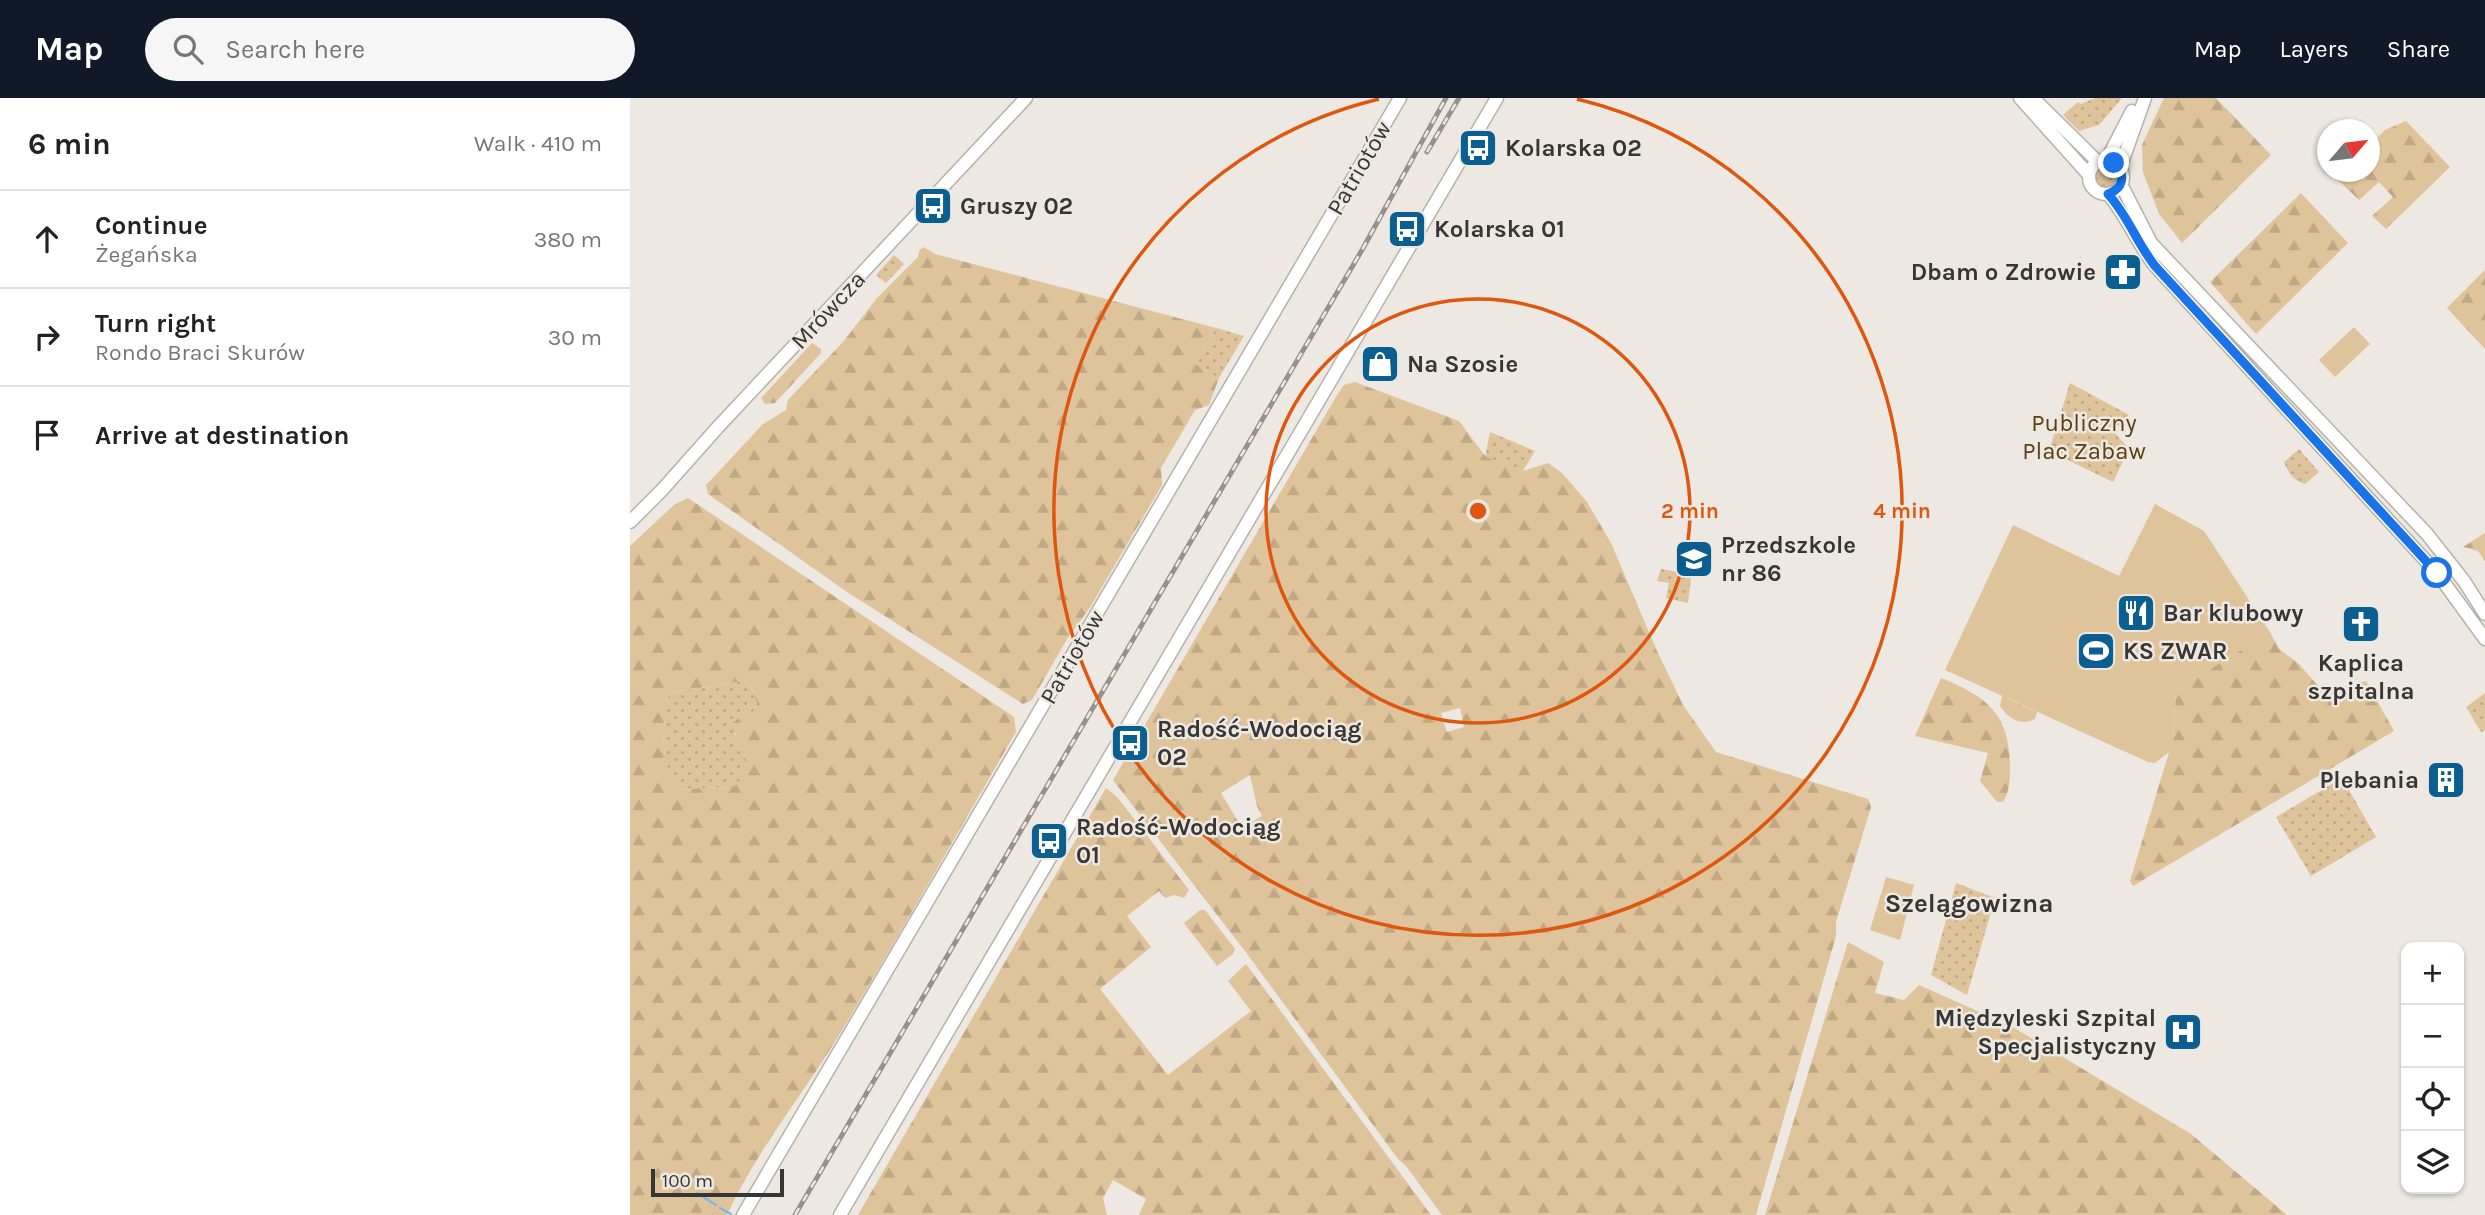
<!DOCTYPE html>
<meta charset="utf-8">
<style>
body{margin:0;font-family:Karla,sans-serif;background:#f6f6f6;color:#222}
.controls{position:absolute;right:21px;bottom:21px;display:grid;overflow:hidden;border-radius:14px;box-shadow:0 2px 5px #0004}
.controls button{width:63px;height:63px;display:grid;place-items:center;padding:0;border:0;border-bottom:2px solid #e0e0e0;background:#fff;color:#222;font:35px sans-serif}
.compass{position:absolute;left:1687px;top:21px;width:63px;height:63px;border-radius:50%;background:#fff;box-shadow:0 2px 5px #0004;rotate:62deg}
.scale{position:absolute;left:21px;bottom:18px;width:133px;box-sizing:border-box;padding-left:7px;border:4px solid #383634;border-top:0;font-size:19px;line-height:24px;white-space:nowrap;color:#383634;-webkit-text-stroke:5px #ede8e2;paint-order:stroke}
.stop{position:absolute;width:21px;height:21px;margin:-16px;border:5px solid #1a73e8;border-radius:50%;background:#fff}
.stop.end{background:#1a73e8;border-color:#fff;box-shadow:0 2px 7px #0008}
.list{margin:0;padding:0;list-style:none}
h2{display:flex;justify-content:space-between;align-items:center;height:91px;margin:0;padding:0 28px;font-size:30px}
h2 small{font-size:23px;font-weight:400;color:#767676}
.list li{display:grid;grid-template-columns:46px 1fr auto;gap:21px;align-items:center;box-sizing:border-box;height:98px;padding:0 28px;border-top:2px solid #e0e0e0}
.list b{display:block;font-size:26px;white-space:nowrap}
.list p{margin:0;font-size:23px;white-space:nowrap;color:#767676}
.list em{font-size:23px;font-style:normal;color:#767676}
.icon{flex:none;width:38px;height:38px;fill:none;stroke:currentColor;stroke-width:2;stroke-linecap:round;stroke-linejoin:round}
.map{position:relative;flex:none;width:1855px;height:1117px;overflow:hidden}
header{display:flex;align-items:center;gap:42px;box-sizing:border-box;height:98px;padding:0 35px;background:#111827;color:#fff}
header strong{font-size:33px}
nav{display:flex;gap:38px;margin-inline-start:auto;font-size:24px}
.search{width:490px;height:63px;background:#f6f6f6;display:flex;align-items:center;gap:18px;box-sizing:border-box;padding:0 24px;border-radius:38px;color:#767676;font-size:26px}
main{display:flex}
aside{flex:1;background:#fff}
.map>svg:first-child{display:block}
.green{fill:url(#green-dots)}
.forest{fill:url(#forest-firs);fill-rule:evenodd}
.pitch{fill:#dfc39a}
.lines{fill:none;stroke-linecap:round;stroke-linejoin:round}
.stream{stroke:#7eb7e3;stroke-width:2.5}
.tertiary-casing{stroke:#b5b1ab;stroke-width:15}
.secondary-casing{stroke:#b5b1ab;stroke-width:15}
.tertiary{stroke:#fff;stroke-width:12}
.secondary{stroke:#fff;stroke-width:12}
.rail-casing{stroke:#95918d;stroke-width:5}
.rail{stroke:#ede8e2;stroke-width:2.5;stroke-dasharray:8;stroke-linecap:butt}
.route{stroke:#1a73e8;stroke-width:9}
.ring{fill:none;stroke:#df570e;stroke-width:3.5}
.labels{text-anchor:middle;stroke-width:5;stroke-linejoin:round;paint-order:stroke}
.poi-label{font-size:24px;font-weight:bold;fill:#383634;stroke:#ede8e2;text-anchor:start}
.street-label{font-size:24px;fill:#383634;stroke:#ede8e2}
.park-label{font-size:24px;fill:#5b4013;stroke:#ede8e2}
.neighbourhood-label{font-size:26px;font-weight:bold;fill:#383634;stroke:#ede8e2}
.centre{fill:#df570e;stroke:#ede8e2;stroke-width:3.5}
.ring-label{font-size:21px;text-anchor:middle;font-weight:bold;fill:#df570e;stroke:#ede8e2;stroke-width:5;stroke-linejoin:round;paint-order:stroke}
</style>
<header>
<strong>Map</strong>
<div class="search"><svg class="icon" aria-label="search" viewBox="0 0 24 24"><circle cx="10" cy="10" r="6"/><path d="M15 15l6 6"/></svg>Search here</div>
<nav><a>Map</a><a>Layers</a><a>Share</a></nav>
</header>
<main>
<aside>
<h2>6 min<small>Walk · 410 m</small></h2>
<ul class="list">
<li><svg class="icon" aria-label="ahead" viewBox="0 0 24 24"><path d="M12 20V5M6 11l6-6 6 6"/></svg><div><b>Continue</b><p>Żegańska</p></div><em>380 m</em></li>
<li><svg class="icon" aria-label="right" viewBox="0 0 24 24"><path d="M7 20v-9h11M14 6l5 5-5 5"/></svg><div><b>Turn right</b><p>Rondo Braci Skurów</p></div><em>30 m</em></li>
<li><svg class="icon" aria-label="arrive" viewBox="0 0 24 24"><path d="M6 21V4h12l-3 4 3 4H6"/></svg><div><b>Arrive at destination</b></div></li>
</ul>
</aside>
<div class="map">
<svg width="1855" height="1117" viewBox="0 0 1855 1117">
<defs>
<pattern id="green-dots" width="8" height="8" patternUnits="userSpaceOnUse" patternTransform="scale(1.75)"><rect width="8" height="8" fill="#dfc39a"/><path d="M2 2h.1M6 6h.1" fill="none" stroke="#c0a885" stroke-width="1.8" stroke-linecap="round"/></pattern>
<pattern id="forest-firs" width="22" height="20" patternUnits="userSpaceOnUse" patternTransform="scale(1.75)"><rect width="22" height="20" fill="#dfc39a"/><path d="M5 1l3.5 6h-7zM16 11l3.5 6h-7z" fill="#c0a885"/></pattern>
</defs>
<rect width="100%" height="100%" fill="#ede8e2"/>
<path class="green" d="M1465 0H1492L1469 27 1449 33 1433 17 1448 4 1451 6Z
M1466 79a10 10 0 1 1 20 0a10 10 0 1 1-20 0Z
M264 157 274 166 256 185 246 177Z
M586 230 614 238 589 280 565 266Z
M1440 285 1499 317 1483 333 1499 351 1483 384 1419 353Z
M860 334 905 353 893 373 855 359Z
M1669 351 1689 374 1675 386C1663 382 1659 376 1654 364Z
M1031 471 1054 475V479L1061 480 1058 505 1036 500 1039 485 1027 483Z
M119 582 127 605 123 614 104 635C117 658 125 668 105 689L48 691C28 663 33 627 39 595Z
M1855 595V632L1851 634 1836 609Z
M1712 680 1746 739 1681 778 1646 719Z
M1326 785 1365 800 1337 897 1301 877Z"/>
<path class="forest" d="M1534 0H1586L1641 57 1552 145 1529 116 1513 74 1512 47Z
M1776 23 1820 69 1756 131 1742 118 1763 99 1749 84 1729 102 1706 80 1712 74H1740V47L1755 32Z
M1671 95 1718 145 1626 236 1580 184Z
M293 149 305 156 586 230 565 266 589 280 579 307 565 312 531 370 532 387 459 511 437 541 402 602 393 606 217 494 78 396 76 387 133 326 156 312 158 302 213 244 247 200 288 159 289 153Z
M1855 172V251L1817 210Z
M182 245 191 251V255L145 305 135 306 131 300Z
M725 284 829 323 856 359 893 373 918 365 932 375 957 404 981 445 1027 553 1053 607 1086 654 1238 701 1241 709 1206 824V838L1126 1117H812L776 1068 768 1061 618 857 483 682 707 297 714 287ZM830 610 834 629 817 634 811 615ZM620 677 627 708 632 718 612 730 591 695Z
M58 400 384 619 386 634C327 735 270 837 209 937 173 997 126 1053 97 1117H0V448L45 406ZM119 582 127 605 123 614 113 616 103 625C106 653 131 661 104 689L48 691C28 663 33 627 39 595Z
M1855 435V463L1848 453 1833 449Z
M1640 534 1649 551 1669 566 1694 595 1736 583 1764 633 1503 788 1500 783 1543 641 1546 592Z
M1311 580C1357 599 1379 615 1380 667 1380 680 1380 693 1373 704H1367L1350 683 1358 655 1285 638Z
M1372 598 1407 614 1405 621C1390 628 1379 621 1370 608Z
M476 690 488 700 559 792 554 800 544 797 535 800 529 793 497 818 521 849 470 891 538 977 621 913 598 883 616 866 801 1117H509L516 1101 483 1082 473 1100 477 1117H228Z
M570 812H575L605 851 603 856 587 868 554 825Z
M1218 844 1254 864 1245 895 1274 902 1289 887 1381 928 1561 1036 1657 1117H1135Z"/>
<path class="pitch" d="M1724 229 1740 246 1705 279 1689 262Z
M1525 406 1574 433 1640 534 1546 592 1543 641 1539 654 1525 665 1518 664 1315 572 1383 427 1489 478Z
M1256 779 1284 787 1270 842 1240 832Z"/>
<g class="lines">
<path class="stream" d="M67 1095 86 1107
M90 1110 101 1116"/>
<g class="tertiary-casing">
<path id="tertiary" d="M1390 0 1459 77
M1403 0 1468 64
M1459 79a17 17 0 1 1 34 0a17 17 0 1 1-34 0Z
M1476 63 1502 13
M1490 70 1515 0
M1491 86 1521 145 1797 436 1834 483 1855 516
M1478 96C1497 118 1507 145 1525 168L1807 475 1855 541
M0 424 32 392 88 329 396 0"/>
</g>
<g class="secondary-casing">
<path id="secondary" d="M113 1117 770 0
M210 1117 867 0"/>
</g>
<use href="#tertiary" class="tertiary"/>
<use href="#secondary" class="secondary"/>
<g class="rail-casing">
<path id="rail" d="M797 54 829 0
M165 1117 732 152 816 0"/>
</g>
<use href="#rail" class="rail"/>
</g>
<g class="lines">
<path class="route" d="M1484 65C1496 76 1494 90 1478 96 1498 118 1507 145 1525 168L1807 475"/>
</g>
<g class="ring">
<circle cx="848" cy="413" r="212"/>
<path d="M947 1A424 424 0 1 1 749 1"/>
</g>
<defs>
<g id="bus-square" transform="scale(2.0125)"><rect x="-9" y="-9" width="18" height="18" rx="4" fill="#0a5f90" stroke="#ede8e2"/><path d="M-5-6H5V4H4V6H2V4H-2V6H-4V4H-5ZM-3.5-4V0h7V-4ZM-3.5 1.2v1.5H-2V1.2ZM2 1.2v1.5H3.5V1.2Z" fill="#fff"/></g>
<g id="pharmacy-square" transform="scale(2.0125)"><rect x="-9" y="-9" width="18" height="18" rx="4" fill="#0a5f90" stroke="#ede8e2"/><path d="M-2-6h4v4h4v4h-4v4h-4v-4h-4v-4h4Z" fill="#fff"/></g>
<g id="shop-square" transform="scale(2.0125)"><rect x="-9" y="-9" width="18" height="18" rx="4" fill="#0a5f90" stroke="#ede8e2"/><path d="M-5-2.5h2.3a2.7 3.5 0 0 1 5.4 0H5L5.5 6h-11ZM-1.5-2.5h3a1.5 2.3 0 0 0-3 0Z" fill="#fff"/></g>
<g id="school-square" transform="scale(2.0125)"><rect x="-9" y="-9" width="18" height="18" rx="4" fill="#0a5f90" stroke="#ede8e2"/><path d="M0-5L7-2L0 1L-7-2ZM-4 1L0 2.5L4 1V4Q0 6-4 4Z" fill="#fff"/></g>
<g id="restaurant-square" transform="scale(2.0125)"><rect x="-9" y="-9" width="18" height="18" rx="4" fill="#0a5f90" stroke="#ede8e2"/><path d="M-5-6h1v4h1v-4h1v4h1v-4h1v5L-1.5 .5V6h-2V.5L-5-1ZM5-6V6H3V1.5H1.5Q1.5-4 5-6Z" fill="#fff"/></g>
<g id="church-square" transform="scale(2.0125)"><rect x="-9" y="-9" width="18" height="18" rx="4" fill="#0a5f90" stroke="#ede8e2"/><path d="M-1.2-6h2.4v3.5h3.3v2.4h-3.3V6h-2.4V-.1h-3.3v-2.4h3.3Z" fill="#fff"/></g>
<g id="stadium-square" transform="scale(2.0125)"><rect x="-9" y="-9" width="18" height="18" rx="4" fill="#0a5f90" stroke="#ede8e2"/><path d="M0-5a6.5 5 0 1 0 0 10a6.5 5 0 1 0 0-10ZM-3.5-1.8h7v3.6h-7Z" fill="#fff"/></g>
<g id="building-square" transform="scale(2.0125)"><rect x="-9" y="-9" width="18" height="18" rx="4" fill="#0a5f90" stroke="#ede8e2"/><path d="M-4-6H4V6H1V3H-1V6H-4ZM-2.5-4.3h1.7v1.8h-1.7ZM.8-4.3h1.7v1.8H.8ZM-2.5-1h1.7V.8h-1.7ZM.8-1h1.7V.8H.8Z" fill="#fff"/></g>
<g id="hospital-square" transform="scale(2.0125)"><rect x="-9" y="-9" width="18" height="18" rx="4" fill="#0a5f90" stroke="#ede8e2"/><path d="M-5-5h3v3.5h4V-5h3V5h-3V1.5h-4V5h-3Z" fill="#fff"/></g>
</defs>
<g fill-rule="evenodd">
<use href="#bus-square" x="848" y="50"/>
<use href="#bus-square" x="303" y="108"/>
<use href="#bus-square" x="777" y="131"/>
<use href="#pharmacy-square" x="1493" y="174"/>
<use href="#shop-square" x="750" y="266"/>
<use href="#school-square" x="1064" y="461"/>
<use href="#restaurant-square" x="1506" y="515"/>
<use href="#church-square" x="1731" y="526"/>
<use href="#stadium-square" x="1466" y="553"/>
<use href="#bus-square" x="500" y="645"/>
<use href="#building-square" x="1816" y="682"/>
<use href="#bus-square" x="419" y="743"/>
<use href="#hospital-square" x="1553" y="934"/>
</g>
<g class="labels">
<g class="poi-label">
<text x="875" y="58">Kolarska 02</text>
<text x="330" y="116">Gruszy 02</text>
<text x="804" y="139">Kolarska 01</text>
<text x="1466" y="182" text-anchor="end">Dbam o Zdrowie</text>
<text x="777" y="274">Na Szosie</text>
<text x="1091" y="455">Przedszkole<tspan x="1091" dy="28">nr 86</tspan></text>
<text x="1533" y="523">Bar klubowy</text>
<text x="1493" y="561">KS ZWAR</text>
<text x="1731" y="573" text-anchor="middle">Kaplica<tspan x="1731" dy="28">szpitalna</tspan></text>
<text x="527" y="639">Radość-Wodociąg<tspan x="527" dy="28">02</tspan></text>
<text x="1789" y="690" text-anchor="end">Plebania</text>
<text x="446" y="737">Radość-Wodociąg<tspan x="446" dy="28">01</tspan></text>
<text x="1526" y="928" text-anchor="end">Międzyleski Szpital<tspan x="1526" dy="28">Specjalistyczny</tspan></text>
</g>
<g class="street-label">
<text transform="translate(729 70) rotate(-60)" y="8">Patriotów</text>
<text transform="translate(198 212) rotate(-47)" y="8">Mrówcza</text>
<text transform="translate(442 559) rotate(-60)" y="8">Patriotów</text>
</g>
<g class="park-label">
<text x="1454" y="333">Publiczny<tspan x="1454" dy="28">Plac Zabaw</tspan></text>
</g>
<g class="neighbourhood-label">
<text x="1339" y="814">Szelągowizna</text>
</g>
</g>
<circle cx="848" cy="413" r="10" class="centre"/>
<g class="ring-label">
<text x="1060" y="420">2 min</text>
<text x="1272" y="420">4 min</text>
</g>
</svg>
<div class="controls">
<button>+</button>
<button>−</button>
<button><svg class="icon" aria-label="locate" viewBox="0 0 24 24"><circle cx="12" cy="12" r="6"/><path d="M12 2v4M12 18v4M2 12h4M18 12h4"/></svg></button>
<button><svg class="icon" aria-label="layers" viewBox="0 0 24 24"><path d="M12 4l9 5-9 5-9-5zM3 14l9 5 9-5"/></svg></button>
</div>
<svg class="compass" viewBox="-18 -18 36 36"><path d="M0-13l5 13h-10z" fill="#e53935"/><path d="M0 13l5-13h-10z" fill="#767676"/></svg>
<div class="scale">100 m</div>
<div class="stop" style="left:1807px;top:475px"></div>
<div class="stop end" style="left:1484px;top:65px"></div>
</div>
</main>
